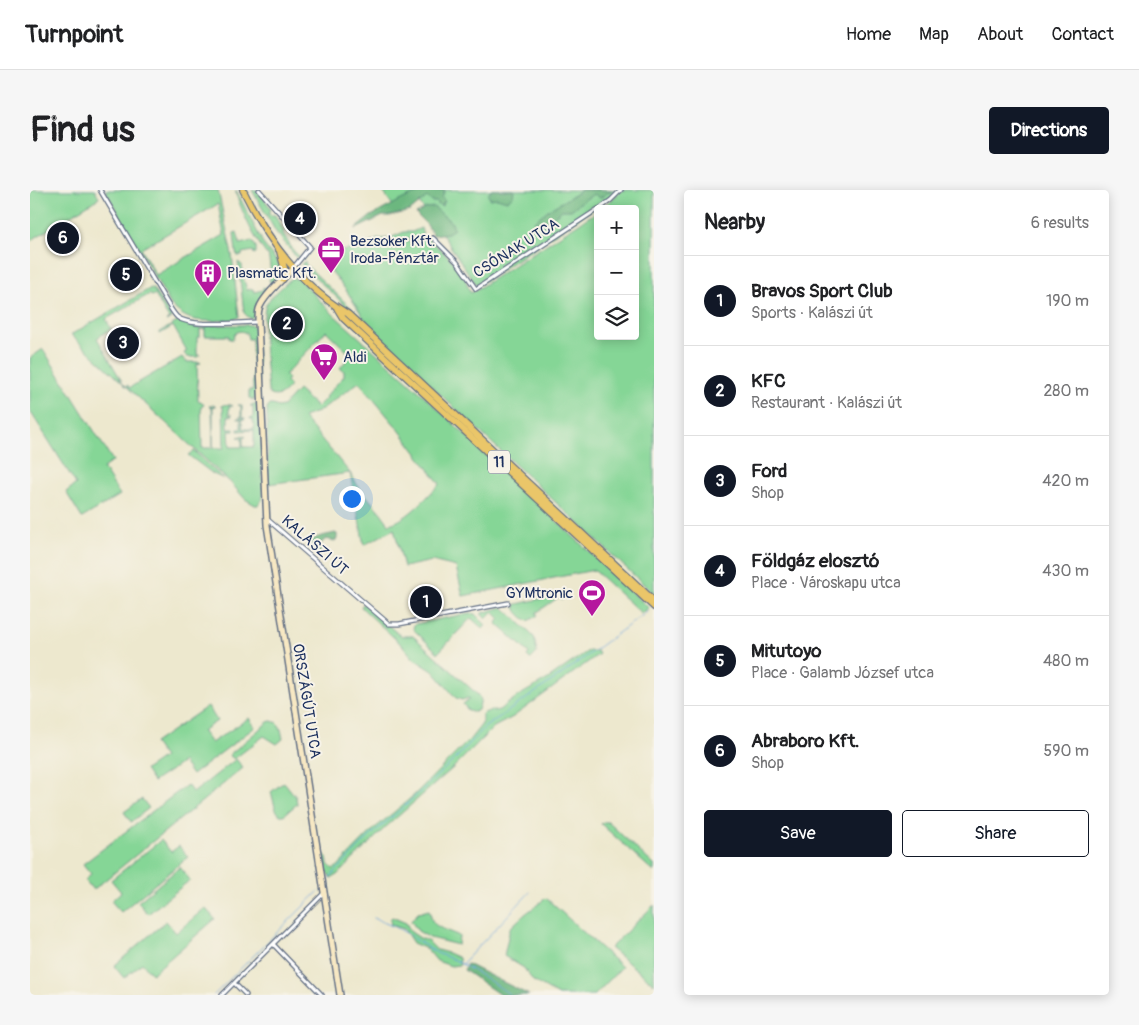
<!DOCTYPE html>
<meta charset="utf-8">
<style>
body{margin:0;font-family:Pangolin,sans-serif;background:#f6f6f6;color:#202124}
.controls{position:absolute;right:15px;top:15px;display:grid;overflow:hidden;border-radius:5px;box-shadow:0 2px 12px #0003}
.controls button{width:45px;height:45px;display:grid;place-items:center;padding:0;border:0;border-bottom:1px solid #e0e0e0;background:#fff;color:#202124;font:25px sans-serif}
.you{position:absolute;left:321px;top:308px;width:18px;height:18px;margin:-12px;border:4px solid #fff;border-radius:50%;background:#1a73e8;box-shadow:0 0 0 8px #1a73e833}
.badge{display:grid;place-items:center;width:32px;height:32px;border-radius:50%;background:#111827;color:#fff;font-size:16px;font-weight:700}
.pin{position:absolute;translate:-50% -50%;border:2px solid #fff;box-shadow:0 1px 5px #0006}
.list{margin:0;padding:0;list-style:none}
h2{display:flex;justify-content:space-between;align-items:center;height:65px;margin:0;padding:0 20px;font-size:21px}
h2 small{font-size:16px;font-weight:400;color:#757577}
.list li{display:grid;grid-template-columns:32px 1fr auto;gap:15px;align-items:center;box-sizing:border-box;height:90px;padding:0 20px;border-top:1px solid #e0e0e0}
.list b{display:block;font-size:19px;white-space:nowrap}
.list p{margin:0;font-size:16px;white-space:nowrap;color:#757577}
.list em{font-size:16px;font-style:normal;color:#757577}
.actions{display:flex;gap:10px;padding:15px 20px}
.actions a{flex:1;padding:11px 0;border:1px solid #111827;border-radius:5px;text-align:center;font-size:18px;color:#111827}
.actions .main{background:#111827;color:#fff}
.icon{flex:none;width:28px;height:28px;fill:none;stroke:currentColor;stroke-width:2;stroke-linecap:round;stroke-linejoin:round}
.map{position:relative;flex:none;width:624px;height:805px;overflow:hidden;border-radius:5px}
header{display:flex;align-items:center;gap:30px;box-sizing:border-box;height:70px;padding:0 25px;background:#fff;border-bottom:1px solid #e0e0e0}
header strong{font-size:24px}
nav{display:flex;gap:28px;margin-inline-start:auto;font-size:18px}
.intro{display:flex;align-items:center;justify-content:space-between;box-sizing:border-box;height:120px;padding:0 30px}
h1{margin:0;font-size:35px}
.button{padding:12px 22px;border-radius:5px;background:#111827;color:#fff;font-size:18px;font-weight:700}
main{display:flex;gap:30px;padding:0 30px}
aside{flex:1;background:#fff;border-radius:5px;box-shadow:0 2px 12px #0003}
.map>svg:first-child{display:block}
.green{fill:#85d696;stroke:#50827a;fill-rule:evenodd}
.forest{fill:#6cb77f;stroke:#44736e}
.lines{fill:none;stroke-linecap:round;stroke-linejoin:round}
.stream{stroke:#6ea5dc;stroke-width:1}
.minor-casing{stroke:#647085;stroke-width:5.5}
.secondary-casing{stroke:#647085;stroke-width:8}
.primary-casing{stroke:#647085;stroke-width:8}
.minor{stroke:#fff;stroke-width:3}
.secondary{stroke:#f7e8c3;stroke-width:5}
.primary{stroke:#eac669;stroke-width:5.5}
.labels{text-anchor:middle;stroke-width:4;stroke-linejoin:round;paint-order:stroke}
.shield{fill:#f7f3e8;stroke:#5d6a87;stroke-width:1}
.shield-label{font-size:14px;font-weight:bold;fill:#1b2f5e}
.poi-label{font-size:15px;fill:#1b2f5e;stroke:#f7f3e8;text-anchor:start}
.street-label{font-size:15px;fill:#1b2f5e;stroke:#f7f3e8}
</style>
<header>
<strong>Turnpoint</strong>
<nav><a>Home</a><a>Map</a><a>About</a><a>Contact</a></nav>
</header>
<div class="intro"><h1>Find us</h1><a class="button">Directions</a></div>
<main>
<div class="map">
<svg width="624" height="805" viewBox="0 0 624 805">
<rect width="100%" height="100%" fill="#f7f3e8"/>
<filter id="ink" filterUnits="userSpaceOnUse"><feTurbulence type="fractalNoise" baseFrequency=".02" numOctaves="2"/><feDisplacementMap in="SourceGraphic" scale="10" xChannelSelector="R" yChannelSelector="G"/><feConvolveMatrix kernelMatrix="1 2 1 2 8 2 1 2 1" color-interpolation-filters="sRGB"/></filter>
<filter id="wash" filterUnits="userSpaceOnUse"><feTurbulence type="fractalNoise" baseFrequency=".0096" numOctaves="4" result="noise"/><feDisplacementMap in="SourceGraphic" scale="20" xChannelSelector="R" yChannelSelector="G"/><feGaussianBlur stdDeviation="1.12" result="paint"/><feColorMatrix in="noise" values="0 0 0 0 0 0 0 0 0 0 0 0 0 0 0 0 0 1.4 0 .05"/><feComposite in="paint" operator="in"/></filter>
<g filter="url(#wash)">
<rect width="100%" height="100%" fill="#ede8ce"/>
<path class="green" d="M0 0H65L69 8 0 51Z
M75 0H188L202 65 209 127C201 131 193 130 185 131 164 131 156 130 141 115ZM188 14 194 45 126 85 111 59Z
M206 0 234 55 252 78C254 85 249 88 244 93H241L239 91 241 83 238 64H236C222 44 214 26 206 4Z
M222 0H227L240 17 241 19 239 23 241 25H245L254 41 253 43C258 51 262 61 269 66L267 68 246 42Z
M352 0H589L581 7 447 96 412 44 387 10 368 23Z
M592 0H624V404L432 225 362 159 347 142 346 144 272 75V73L275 72 276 75 337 133 318 103 290 66 312 61 361 53C373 53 385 48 397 49 402 49 428 76 432 82 436 88 437 97 441 103L568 21V146H605V19H571Z
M391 38 393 46 325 57 328 54 334 55 348 49 360 48 374 42H382Z
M207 42 210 54 222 51 226 57V63L224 64 223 61 212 63V66H208L206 63 204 43Z
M208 72 212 75 213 87 217 100 223 99 224 102 233 100V97L237 100C233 104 229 109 227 115 225 121 227 124 222 128H219L214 123Z
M263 88 270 90 304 125 391 203 619 418 611 423 564 380 433 406 426 377 402 371 374 377 364 339 334 355 320 283 238 294 237 218 239 215H243L248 217 253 216 268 200 287 217 296 208 295 207 314 186V181L310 178 321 165 296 141 255 185 258 189 256 191 260 196C254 203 250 208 240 205L238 201C237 183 230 129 236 115 240 107 246 103 251 98 256 94 258 90 263 88ZM329 192 370 241 410 294C396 307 378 330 359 334L351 323 328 296 320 283 273 227 288 222Z
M121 98 123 99 142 128 136 131 139 129 125 105 121 106 120 104 76 129 81 139 67 148 94 195 96 196 98 195 99 198 152 167 156 172H170L171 173 167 174 168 211H171L174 215 171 217 172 258H183L182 217 179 216 183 215 186 216 183 217V258H194L193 216H191C194 214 199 214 203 216H199V224L202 225V226H198V239H204V241H199L200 257H212V247H208L213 245 216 247H213V257H224V240L208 241V239H211V229H208V228H211V216L208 215H212V228H215V229H212L213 239H224L223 229H220V228L223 227V216H220C224 213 229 214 230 219L233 305 232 310 228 315H225L215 309 201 293 42 146V144Z
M149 131 166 135 168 137 163 136 165 138H175L179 135H220L223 136 226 141 229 206 228 208 222 210 219 208V200H223L222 149H218L217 144C211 139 204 141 203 149H199V146H175V139H170V147H167V165H170L168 167H157L154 163 157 161 143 136 130 144V142Z
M13 159 83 271 73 278 90 305 52 328 36 302 46 294 0 221V168Z
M164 261 194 289 183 284 158 265Z
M533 404 534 406V408L531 410 529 407 506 423 508 425 498 431C493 428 485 422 485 415L487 414Z
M334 414 367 443 372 446H383L447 504 451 510 448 520 445 522 439 521 433 514 440 509 438 508 432 510 426 508 403 481 384 469 373 456 331 417 332 415Z
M473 417 475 419 504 447 507 463 501 469H500L497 466 499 463 466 433 470 429 463 422 456 429 452 425V423Z
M440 423 445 424 456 435 453 439 441 428 408 463 383 439 384 435 386 434Z
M558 461H567L569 464 483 527 464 537 424 577 357 636 307 685 301 688 298 684 293 665H295L297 667 298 674 303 679 307 677 344 639 383 606 441 548 452 534V524L461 520 464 521 469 520 488 506 518 489Z
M178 516 187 531 172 541 181 553 219 528 225 537 162 585 153 572 123 592 115 580 134 567 124 553Z
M241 531C251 532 251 540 253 549L247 554 234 546 204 569 199 565 238 532Z
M206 569 213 578 63 700 55 690 61 684 53 674 157 595 163 603Z
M254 592 266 607 267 614 254 625H250L246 620 241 602Z
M112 609 119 618 101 632 94 622Z
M573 632H578L624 675V682L571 634Z
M131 650 141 662 149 656 158 667 91 722 81 711 91 702 81 690Z
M150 677 160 690 118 724 108 712Z
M516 708 592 777 565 805H528L503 791 494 778 474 766 480 738 494 725Z
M624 715V794L580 758Z
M175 718 185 729 122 784 112 773 94 788 84 776 136 731 146 743Z
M399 720C401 724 401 729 403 732 408 739 422 742 429 746L428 755 400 748 388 741 381 731 388 723Z
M362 727 376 733 381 742 390 748 398 751 407 760 418 763 429 768 430 775 421 776 407 771 397 759 383 753 374 739 361 735 360 729Z"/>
<path class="forest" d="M394 0H415L412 8 415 11 412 16 408 15 407 12H402L397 7 380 21 360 26H353L326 39V38L341 26 373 9Z
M462 0H484L483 6 477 11 467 8 460 9 458 5Z
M552 0H582L570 8 564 4 550 13 541 20H532L512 36 506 35 504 31 518 20Z
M404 17 422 33 424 39 418 43 403 45 397 35 386 24 396 18Z
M305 343 307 344V349L305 351 296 349 291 353 292 361 287 363C268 347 296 346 305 343Z
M437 774 499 805H470L434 780Z"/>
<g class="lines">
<path class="stream" d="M297 690 341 645 377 614 425 569 455 537 529 486 617 422
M344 728 371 740 407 763 425 770 454 787 481 805
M432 774 500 702
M184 805 288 702"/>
</g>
</g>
<g filter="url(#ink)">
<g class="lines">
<g class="minor-casing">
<path id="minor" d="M70 0 136 111C139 116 143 123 147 127 161 138 209 132 228 132
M229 0 280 57 264 77
M569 19 581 10 591 0
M403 48 427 72 446 99 568 19
M237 329 359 434H369L478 413
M243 754 292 805
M204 793 216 805
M192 805 294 703"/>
</g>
<g class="secondary-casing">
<path id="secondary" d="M264 78C254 88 233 106 229 119 228 123 228 128 228 132L237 335 310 805"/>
</g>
<g class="primary-casing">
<path id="primary" d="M213 0C237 49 271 96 318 124L624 411
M250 62 255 81 253 89
M307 118 313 128 624 417"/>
</g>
<use href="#minor" class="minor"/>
<use href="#secondary" class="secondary"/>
<use href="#primary" class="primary"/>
</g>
</g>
<defs>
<g id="office-pin" transform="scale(1.4375)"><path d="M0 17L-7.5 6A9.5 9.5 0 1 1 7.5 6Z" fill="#b5179e" stroke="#f7f3e8"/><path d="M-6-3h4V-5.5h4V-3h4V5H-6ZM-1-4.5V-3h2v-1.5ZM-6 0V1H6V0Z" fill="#fff"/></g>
<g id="building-pin" transform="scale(1.4375)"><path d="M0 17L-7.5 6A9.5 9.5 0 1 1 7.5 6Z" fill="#b5179e" stroke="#f7f3e8"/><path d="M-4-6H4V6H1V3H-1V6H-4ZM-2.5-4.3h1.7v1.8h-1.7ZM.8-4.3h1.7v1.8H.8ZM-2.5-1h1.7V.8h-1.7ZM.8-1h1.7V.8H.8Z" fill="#fff"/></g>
<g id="supermarket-pin" transform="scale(1.4375)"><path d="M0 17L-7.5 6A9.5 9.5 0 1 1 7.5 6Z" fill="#b5179e" stroke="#f7f3e8"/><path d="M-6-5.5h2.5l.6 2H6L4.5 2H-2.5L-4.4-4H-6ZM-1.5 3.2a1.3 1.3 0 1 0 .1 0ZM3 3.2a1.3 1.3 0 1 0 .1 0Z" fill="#fff"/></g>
<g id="stadium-pin" transform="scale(1.4375)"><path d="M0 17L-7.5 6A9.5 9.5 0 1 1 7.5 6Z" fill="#b5179e" stroke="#f7f3e8"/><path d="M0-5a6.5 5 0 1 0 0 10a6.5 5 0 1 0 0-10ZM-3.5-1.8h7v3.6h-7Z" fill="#fff"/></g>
</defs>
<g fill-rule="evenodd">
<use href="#office-pin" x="301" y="60"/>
<use href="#building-pin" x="178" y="83"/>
<use href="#supermarket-pin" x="294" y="167"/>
<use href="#stadium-pin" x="562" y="403"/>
</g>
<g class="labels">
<rect class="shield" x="458" y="260.5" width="22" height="23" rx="4"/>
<g class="shield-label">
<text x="469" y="277">11</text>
</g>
<g class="poi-label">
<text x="320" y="56">Bezsoker Kft.<tspan x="320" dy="17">Iroda-Pénztár</tspan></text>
<text x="197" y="88">Plasmatic Kft.</text>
<text x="313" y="172">Aldi</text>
<text x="543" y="408" text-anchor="end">GYMtronic</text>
</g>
<g class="street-label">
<text transform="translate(486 58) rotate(-32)" y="5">CSÓNAK UTCA</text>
<text transform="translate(285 355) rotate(41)" y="5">KALÁSZI ÚT</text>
<text transform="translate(277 511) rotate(81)" y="5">ORSZÁGÚT UTCA</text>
</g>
</g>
</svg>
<div class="controls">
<button>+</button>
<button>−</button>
<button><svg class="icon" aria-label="layers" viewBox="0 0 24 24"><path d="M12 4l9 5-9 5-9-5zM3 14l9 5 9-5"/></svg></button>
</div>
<div class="you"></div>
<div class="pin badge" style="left:396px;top:412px">1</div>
<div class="pin badge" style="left:257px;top:134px">2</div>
<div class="pin badge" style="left:93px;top:153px">3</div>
<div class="pin badge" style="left:270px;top:29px">4</div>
<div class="pin badge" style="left:96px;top:85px">5</div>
<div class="pin badge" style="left:33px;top:48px">6</div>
</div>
<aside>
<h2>Nearby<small>6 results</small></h2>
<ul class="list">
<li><span class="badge">1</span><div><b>Bravos Sport Club</b><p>Sports · Kalászi út</p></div><em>190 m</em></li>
<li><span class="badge">2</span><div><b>KFC</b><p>Restaurant · Kalászi út</p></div><em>280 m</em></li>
<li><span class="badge">3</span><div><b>Ford</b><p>Shop</p></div><em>420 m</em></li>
<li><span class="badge">4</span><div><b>Földgáz elosztó</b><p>Place · Városkapu utca</p></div><em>430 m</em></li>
<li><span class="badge">5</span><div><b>Mitutoyo</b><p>Place · Galamb József utca</p></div><em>480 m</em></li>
<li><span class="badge">6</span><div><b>Abraboro Kft.</b><p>Shop</p></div><em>590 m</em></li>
</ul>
<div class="actions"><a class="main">Save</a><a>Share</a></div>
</aside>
</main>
